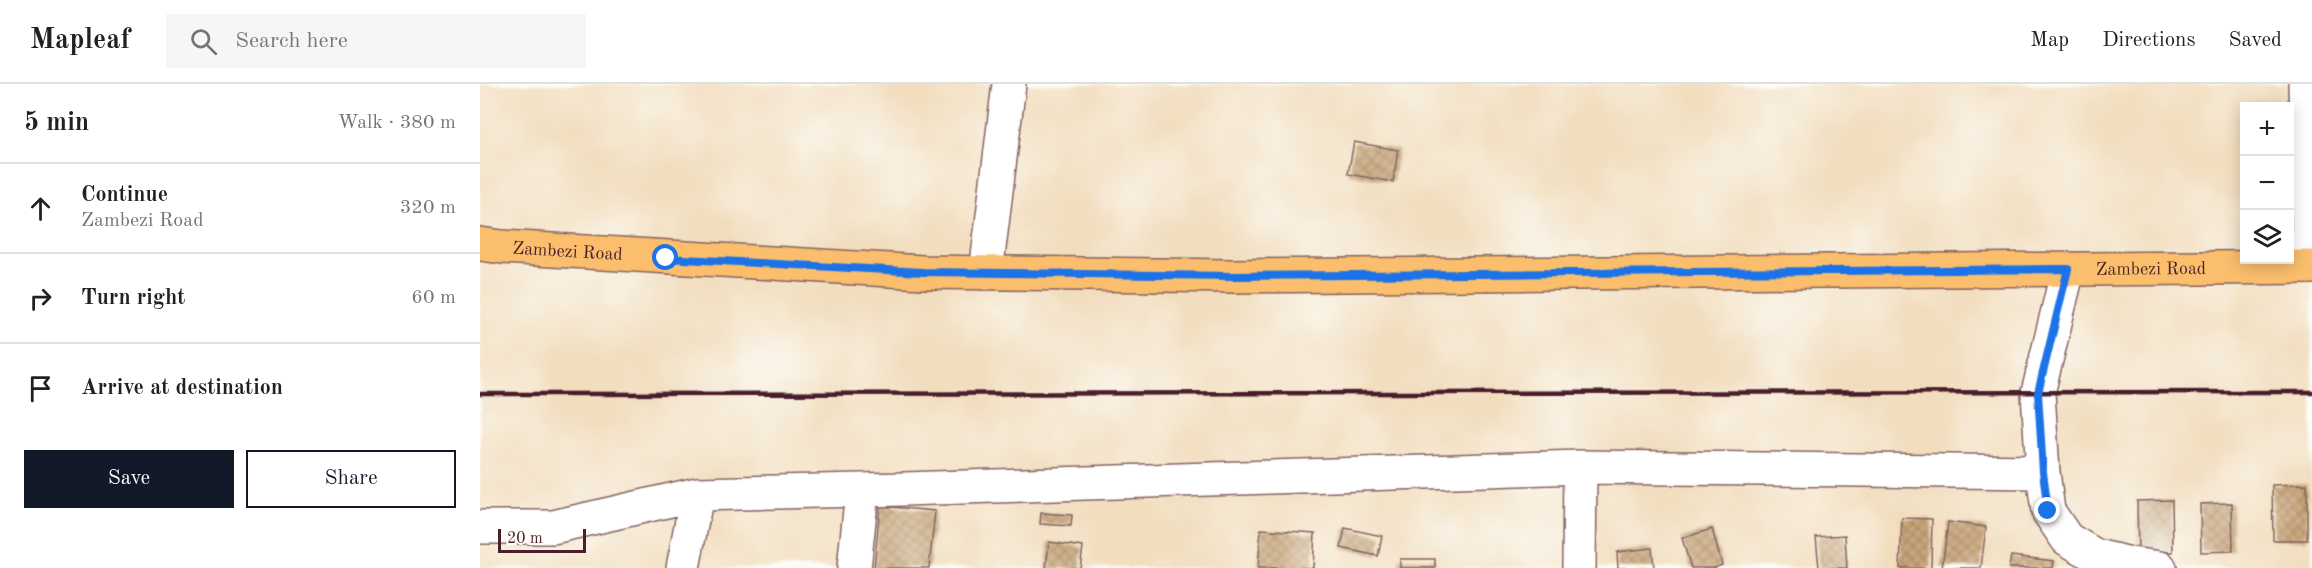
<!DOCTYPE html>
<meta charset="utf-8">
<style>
body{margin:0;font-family:"Old Standard TT",serif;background:#f6f6f6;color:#202124}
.controls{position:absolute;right:18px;top:18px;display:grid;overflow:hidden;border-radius:0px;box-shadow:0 3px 15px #0003}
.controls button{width:54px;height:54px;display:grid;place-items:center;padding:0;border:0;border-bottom:2px solid #e0e0e0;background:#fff;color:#202124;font:30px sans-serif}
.scale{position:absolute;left:18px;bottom:15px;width:88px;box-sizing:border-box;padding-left:6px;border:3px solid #4a1f2b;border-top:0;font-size:16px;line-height:21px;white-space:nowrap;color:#4a1f2b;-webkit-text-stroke:4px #fdfcf7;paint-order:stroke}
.stop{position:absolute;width:18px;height:18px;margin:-14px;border:4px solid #1a73e8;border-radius:50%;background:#fff}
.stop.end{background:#1a73e8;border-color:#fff;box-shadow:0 2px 6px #0008}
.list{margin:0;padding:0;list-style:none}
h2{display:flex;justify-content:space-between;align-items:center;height:78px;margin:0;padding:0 24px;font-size:26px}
h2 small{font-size:20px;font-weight:400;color:#757577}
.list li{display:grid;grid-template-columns:39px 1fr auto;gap:18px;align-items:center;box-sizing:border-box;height:90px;padding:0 24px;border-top:2px solid #e0e0e0}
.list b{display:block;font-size:22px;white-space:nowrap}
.list p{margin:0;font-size:20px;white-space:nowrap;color:#757577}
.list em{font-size:20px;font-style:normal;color:#757577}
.actions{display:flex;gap:12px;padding:18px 24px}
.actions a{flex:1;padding:14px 0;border:2px solid #111827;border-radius:0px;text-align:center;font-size:21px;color:#111827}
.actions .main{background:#111827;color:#fff}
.icon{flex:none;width:33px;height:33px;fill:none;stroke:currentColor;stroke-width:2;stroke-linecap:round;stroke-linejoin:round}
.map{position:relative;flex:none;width:1832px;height:484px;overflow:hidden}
header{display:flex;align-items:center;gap:36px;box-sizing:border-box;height:84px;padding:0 30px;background:#fff;border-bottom:2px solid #e0e0e0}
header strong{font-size:28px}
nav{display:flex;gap:33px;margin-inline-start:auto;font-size:21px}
.search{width:420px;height:54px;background:#f6f6f6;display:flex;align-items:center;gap:15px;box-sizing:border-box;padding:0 21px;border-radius:0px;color:#757577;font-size:22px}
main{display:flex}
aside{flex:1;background:#fff}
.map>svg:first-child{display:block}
.building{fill:url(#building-cross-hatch)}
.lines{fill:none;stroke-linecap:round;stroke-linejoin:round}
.minor-casing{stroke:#85625f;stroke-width:36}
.major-casing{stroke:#85625f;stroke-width:36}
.minor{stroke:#fff;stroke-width:33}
.major{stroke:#fabe6d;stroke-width:33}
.rail{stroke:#4a1f2b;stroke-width:4.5}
.route{stroke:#1a73e8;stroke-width:8}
.labels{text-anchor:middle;stroke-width:4.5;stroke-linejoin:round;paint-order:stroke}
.street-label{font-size:18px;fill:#4a1f2b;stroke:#fdfcf7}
</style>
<header>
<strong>Mapleaf</strong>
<div class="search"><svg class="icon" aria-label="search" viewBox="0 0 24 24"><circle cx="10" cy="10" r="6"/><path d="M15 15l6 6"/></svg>Search here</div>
<nav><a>Map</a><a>Directions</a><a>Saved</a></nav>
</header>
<main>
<aside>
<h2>5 min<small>Walk · 380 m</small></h2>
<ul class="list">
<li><svg class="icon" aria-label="ahead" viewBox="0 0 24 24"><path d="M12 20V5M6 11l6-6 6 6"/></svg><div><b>Continue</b><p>Zambezi Road</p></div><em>320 m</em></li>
<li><svg class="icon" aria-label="right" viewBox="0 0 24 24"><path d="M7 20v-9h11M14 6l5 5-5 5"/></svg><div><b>Turn right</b></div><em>60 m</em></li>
<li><svg class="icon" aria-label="arrive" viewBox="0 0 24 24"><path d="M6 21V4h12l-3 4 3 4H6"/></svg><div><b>Arrive at destination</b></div></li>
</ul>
<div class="actions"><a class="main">Save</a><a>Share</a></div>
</aside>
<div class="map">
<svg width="1832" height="484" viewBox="0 0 1832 484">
<defs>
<pattern id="building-cross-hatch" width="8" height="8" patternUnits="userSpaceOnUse" patternTransform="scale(1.5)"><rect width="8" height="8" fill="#c9a67a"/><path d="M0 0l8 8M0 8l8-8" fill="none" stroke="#a58764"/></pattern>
</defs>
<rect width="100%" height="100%" fill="#fdfcf7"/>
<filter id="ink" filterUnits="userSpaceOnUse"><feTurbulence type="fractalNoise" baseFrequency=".0167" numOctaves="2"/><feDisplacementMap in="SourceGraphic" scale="12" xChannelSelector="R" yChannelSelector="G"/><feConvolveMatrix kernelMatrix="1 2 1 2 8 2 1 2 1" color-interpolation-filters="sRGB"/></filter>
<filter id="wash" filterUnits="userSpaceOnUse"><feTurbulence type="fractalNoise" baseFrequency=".008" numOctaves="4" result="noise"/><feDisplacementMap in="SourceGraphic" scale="24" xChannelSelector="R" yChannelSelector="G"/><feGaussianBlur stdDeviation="1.35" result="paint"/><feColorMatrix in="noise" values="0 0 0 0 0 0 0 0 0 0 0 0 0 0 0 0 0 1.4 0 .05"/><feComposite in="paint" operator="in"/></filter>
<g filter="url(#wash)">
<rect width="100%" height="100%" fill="#f2debf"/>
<g id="blocks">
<path class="building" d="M874 58 918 66 913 98 868 90Z
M1827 400V456H1793L1792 401Z
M1692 416 1693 468H1658L1657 417Z
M1752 419 1753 467 1721 468 1720 420Z
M400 422 455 427 449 484H394Z
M561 429 592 431 591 442 560 440Z
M1422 434 1452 435 1451 484H1420Z
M1468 438 1506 443 1501 484H1462Z
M865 444 902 452 898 472 861 464Z
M781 445 835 449 833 484H778Z
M1232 445 1242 481 1233 484H1211L1202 454Z
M1365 451 1367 484H1339L1336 453Z
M569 458 603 463 600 484H566Z
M1172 464 1174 484H1138L1137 468Z
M1531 472 1574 477 1573 484H1529Z
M920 475H955V484H920Z"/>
</g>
</g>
<g filter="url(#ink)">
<use href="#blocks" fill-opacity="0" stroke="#85625f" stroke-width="1.5"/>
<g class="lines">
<g class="minor-casing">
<path id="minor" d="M1825 0 1829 183
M1588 185 1558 309 1563 388 1568 427 1587 455 1616 472 1651 480 1680 484
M506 189 529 0
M0 443H73L217 410 424 405 1100 383 1563 388
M203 484 217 410
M374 484 382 407
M1099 484 1100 383"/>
</g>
<g class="major-casing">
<g id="major">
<path id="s1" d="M0 160 22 163 443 188 752 192 1832 183"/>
</g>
</g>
<use href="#minor" class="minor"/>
<use href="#major" class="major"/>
<path class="rail" d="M0 310 1832 308"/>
</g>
</g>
<g class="lines" filter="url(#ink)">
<path class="route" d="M186 174 443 188 752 192 1588 185 1558 309 1563 388 1568 427"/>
</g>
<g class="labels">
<g class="street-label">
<text dy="6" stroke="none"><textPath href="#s1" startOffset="88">Zambezi Road</textPath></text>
<text dy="6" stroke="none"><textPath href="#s1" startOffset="1672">Zambezi Road</textPath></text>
</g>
</g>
</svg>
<div class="controls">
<button>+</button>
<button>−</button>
<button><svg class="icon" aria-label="layers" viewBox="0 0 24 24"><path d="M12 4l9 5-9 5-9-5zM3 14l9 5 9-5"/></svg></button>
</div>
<div class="scale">20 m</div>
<div class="stop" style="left:186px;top:174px"></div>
<div class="stop end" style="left:1568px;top:427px"></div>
</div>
</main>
